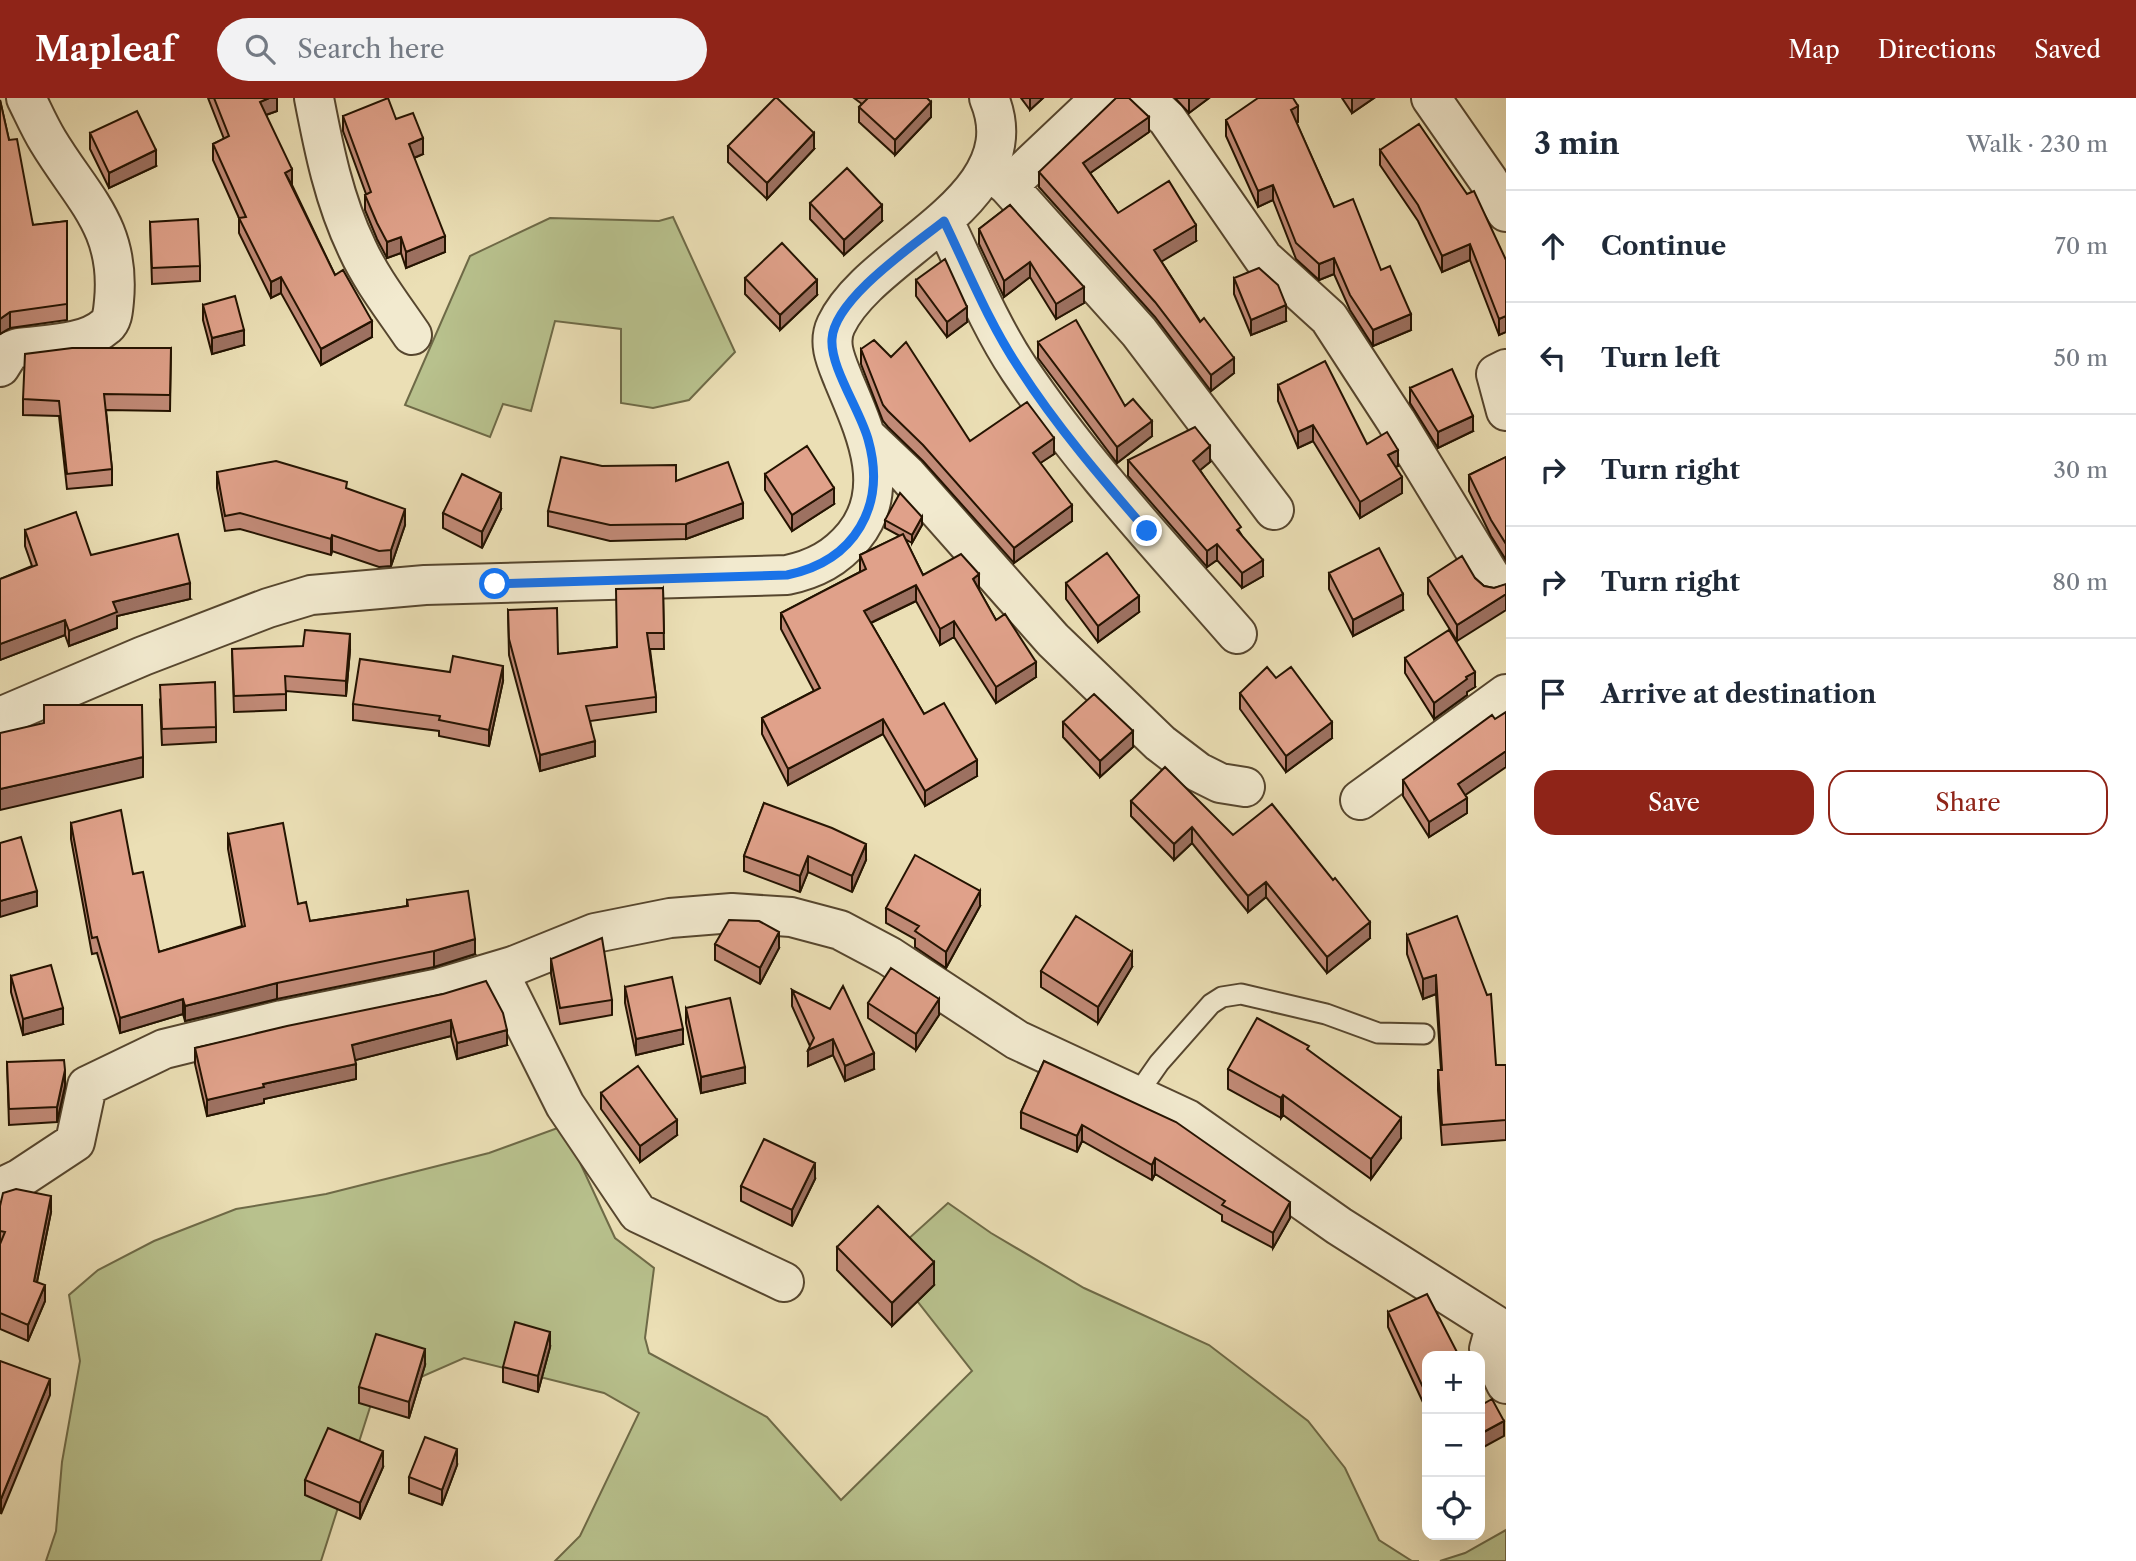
<!DOCTYPE html>
<meta charset="utf-8">
<style>
body{margin:0;font-family:"Libre Caslon Text",serif;background:#f2f2f3;color:#1f2937}
.controls{position:absolute;right:21px;bottom:21px;display:grid;overflow:hidden;border-radius:14px;box-shadow:0 7px 28px #0002}
.controls button{width:63px;height:63px;display:grid;place-items:center;padding:0;border:0;border-bottom:2px solid #e0e1e3;background:#fff;color:#1f2937;font:35px sans-serif}
.stop{position:absolute;width:21px;height:21px;margin:-16px;border:5px solid #1a73e8;border-radius:50%;background:#fff}
.stop.end{background:#1a73e8;border-color:#fff;box-shadow:0 2px 7px #0008}
.list{margin:0;padding:0;list-style:none}
h2{display:flex;justify-content:space-between;align-items:center;height:91px;margin:0;padding:0 28px;font-size:30px}
h2 small{font-size:23px;font-weight:400;color:#747a83}
.list li{display:grid;grid-template-columns:46px 1fr auto;gap:21px;align-items:center;box-sizing:border-box;height:112px;padding:0 28px;border-top:2px solid #e0e1e3}
.list b{display:block;font-size:26px;white-space:nowrap}
.list em{font-size:23px;font-style:normal;color:#747a83}
.actions{display:flex;gap:14px;padding:21px 28px}
.actions a{flex:1;padding:16px 0;border:2px solid #8f2418;border-radius:21px;text-align:center;font-size:24px;color:#8f2418}
.actions .main{background:#8f2418;color:#fff}
.icon{flex:none;width:38px;height:38px;fill:none;stroke:currentColor;stroke-width:2;stroke-linecap:round;stroke-linejoin:round}
.map{position:relative;flex:none;width:1506px;height:1463px;overflow:hidden}
header{display:flex;align-items:center;gap:42px;box-sizing:border-box;height:98px;padding:0 35px;background:#8f2418;color:#fff}
header strong{font-size:33px}
nav{display:flex;gap:38px;margin-inline-start:auto;font-size:24px}
.search{width:490px;height:63px;background:#f2f2f3;display:flex;align-items:center;gap:18px;box-sizing:border-box;padding:0 24px;border-radius:38px;color:#747a83;font-size:26px}
main{display:flex}
aside{flex:1;background:#fff}
.map>svg:first-child{display:block}
.green{fill:#b8c18d;stroke:#6e6a47;stroke-width:2}
.lines{fill:none;stroke-linecap:round;stroke-linejoin:round}
.lane-casing{stroke:#56462e;stroke-width:23}
.street-casing{stroke:#56462e;stroke-width:42}
.lane{stroke:#f2eacf;stroke-width:19}
.street{stroke:#f2eacf;stroke-width:38}
.wall{fill:#c18a77;stroke:#241301;stroke-width:2}
.shaded-wall{fill:#9d7161;stroke:#241301;stroke-width:2}
.building{fill:#e0a18a;stroke:#241301;stroke-width:2}
.route{stroke:#1a73e8;stroke-width:9}
</style>
<header>
<strong>Mapleaf</strong>
<div class="search"><svg class="icon" aria-label="search" viewBox="0 0 24 24"><circle cx="10" cy="10" r="6"/><path d="M15 15l6 6"/></svg>Search here</div>
<nav><a>Map</a><a>Directions</a><a>Saved</a></nav>
</header>
<main>
<div class="map">
<svg width="1506" height="1463" viewBox="0 0 1506 1463">
<rect width="100%" height="100%" fill="#ebdfb5"/>
<filter id="stains"><feTurbulence type="fractalNoise" baseFrequency=".00286" numOctaves="4"/><feColorMatrix values="0 0 0 0 .2 0 0 0 0 .09 0 0 0 0 .02 0 0 0 .5 -.17"/></filter>
<radialGradient id="worn" r=".72"><stop offset=".6" stop-color="#630" stop-opacity="0"/><stop offset="1" stop-color="#630" stop-opacity=".3"/></radialGradient>
<path class="green" d="M673 119 735 254 689 302 653 310 621 305V231L555 223 531 313 503 306 490 339 405 307 470 158 550 120 659 123Z
M563 1028 615 1140 654 1170 645 1240 649 1255 767 1319 841 1402 972 1273 885 1162 948 1105 991 1135 1084 1190 1209 1247 1308 1323 1345 1370 1379 1442 1412 1463H1419H555L580 1438 639 1315 604 1295 464 1260 373 1300 321 1463H46L56 1433 62 1364 80 1263 69 1197 98 1172 154 1143 236 1111 326 1096 489 1055Z
M1506 1432V1463H1440L1465 1455Z"/>
<g class="lines">
<g class="lane-casing">
<path id="lane" d="M1136 998 1159 965 1211 906 1222 899 1241 896 1326 916 1378 935 1424 936"/>
</g>
<g class="street-casing">
<path id="street" d="M314 0C324 52 334 102 357 150 371 181 393 209 412 237
M1144 0 1167 21 1263 160 1329 220 1396 323 1494 484
M1431 0 1488 82 1506 114
M989 72 1008 88 1101 0
M1008 88 1139 234 1274 412
M944 123C968 173 989 226 1019 271 1083 366 1162 450 1237 536
M0 269 10 253 18 250C45 246 85 247 106 228 113 222 113 212 114 203 121 129 83 101 48 43 40 30 33 14 26 0
M1506 271 1496 276 1506 313
M868 340 907 377 1053 542 1160 645 1198 674 1220 685 1245 689
M0 619 143 558 268 510 311 497 425 487 787 477C815 471 836 460 854 438 893 390 864 331 844 283 837 265 827 246 836 227 871 152 1032 102 989 0
M1360 702 1506 596
M498 873 565 1007 638 1115 784 1184
M0 1090 19 1081 75 1044 87 988 164 951 282 922 439 890 513 868 595 835 670 820 732 815 791 819 840 832 889 858 1017 942 1187 1021 1339 1128 1500 1230 1506 1231
M1500 1230 1492 1240 1489 1251 1506 1286"/>
</g>
<use href="#lane" class="lane"/>
<use href="#street" class="street"/>
</g>
<path class="wall" d="M208 0H277V13L266 17 292 87 335 177 372 239 321 267 281 195 271 200 239 135V120L213 62V46L224 41Z
M854 0H927L931 19 895 57 859 24V9L862 6Z
M1021 0H1043L1030 12Z
M1175 0H1209L1189 15Z
M1342 0H1374L1352 15Z
M0 2 9 42 33 127 67 123V222L10 230 0 236Z
M343 18 396 21 423 56 414 60 445 154 406 170 401 155 387 160 377 141 365 112V97L366 96 343 33Z
M1226 22 1298 24H1296L1334 109 1381 172 1411 232 1373 248 1350 212 1334 176 1319 182 1296 161 1273 102 1258 109 1226 38Z
M1149 34 1090 75 1118 115 1196 143 1161 163 1234 275 1211 293 1155 219 1039 89V74Z
M90 35 156 68 109 90 90 51Z
M728 48 814 51 767 101 728 64Z
M1380 52 1506 162V234L1499 237 1470 162 1442 174 1418 123 1380 67Z
M810 105 882 123 844 157 810 121Z
M1010 107 1084 205 1056 221 1030 179 1004 199 979 146V131Z
M150 124 200 168V183L152 186Z
M745 180 817 197 780 232 745 196Z
M1234 180 1286 223 1251 237 1234 196Z
M916 182 967 224 947 239 916 198Z
M203 207 244 247 212 256 203 222Z
M1038 244 1125 308 1152 338 1117 365 1038 260Z
M171 250 170 313 106 312 112 371V387L67 391 59 318 23 317V301Z
M861 251 970 343 1054 356 1040 365 1072 423 1014 465 923 363 888 329 883 323 861 266Z
M1278 287 1398 368 1395 369 1402 395 1360 420 1313 343 1298 350 1278 303Z
M1410 290 1473 333 1438 350 1410 305Z
M1506 359V462L1491 438 1469 393V377Z
M1128 362 1210 364 1200 372 1241 436 1263 478 1242 490 1217 462 1207 469 1128 378Z
M217 374 347 391 405 427 391 468 379 469 332 453 331 457 240 431 225 433 217 390Z
M765 376 834 406 792 433 765 392Z
M501 411 482 450 443 430V415Z
M548 413 743 420 686 441 610 443 548 428Z
M885 422 922 427 912 445 905 441 923 477 979 492 996 522 1036 579 996 605 954 539 940 547 916 503 871 525 924 616 977 678 925 708 883 636 788 687 762 636V620L814 593 781 531V515L860 474V457L900 438 885 430Z
M25 432 91 457 190 501 117 518V530L69 548 65 537 0 562V481L32 468 25 448Z
M1329 475 1403 512 1353 538 1329 491Z
M1428 480H1475L1484 488 1494 490 1505 487 1457 543 1428 496Z
M1066 485 1139 514 1098 544 1066 501Z
M663 490 664 551H650L656 599V614L590 623 595 658 540 673 509 557 508 512 558 556 616 549Z
M232 551 350 552 346 598 286 593V612L234 614Z
M1405 560 1475 589 1467 594V597L1434 621 1405 575Z
M1276 580 1332 640 1286 674 1240 611V595Z
M503 583 489 648 439 638V633L353 622V606Z
M160 602 216 629V644L162 647Z
M1063 624 1133 649 1100 679 1063 639Z
M1403 682 1465 697 1467 715 1429 739 1403 698Z
M1131 703 1233 737 1333 782 1370 840 1327 875 1266 799 1248 814 1192 745 1174 762 1131 718Z
M764 705 866 762 852 794 808 774 800 794 744 773V758Z
M71 725 133 776 159 854 242 828 228 751V736L298 806 310 823 407 808V802L475 856 434 869 277 901 185 923 183 916 120 935 97 855 92 856 71 741Z
M980 808 946 870 915 849V841L886 825V810Z
M1407 837 1496 967H1506V1042L1442 1047 1438 992V972H1441L1436 896 1423 901 1407 856Z
M715 846 779 850 760 886 715 862Z
M551 861 612 902V917L560 926 551 876Z
M1132 869 1098 925 1041 889V873Z
M11 878 63 926 23 937 11 894Z
M625 889 683 946 636 957 625 905Z
M792 892 874 971 845 983 833 957 808 968 810 948 792 908Z
M443 896 507 947 457 961 451 938 355 962 356 981 264 1001V1005L207 1018 195 966V950Z
M868 905 939 917 916 952 868 920Z
M686 910 745 985 701 995 686 925Z
M1309 953 1401 1040 1371 1081 1283 1017 1281 1020 1228 991V971Z
M1044 963 1290 1120 1273 1150 1222 1123V1117L1155 1076 1152 1082 1082 1043 1077 1054 1021 1030V1014Z
M7 964 65 988 57 1024 9 1027Z
M601 995 677 1037 640 1064 601 1011Z
M815 1081 792 1128 741 1103V1088Z
M0 1108 51 1114 37 1184 45 1203 28 1243 0 1231Z
M837 1149 934 1187 892 1228 837 1172Z
M1388 1214 1427 1258V1313L1388 1229Z
M550 1249 538 1294 503 1284V1269Z
M425 1267 409 1320 359 1305V1289Z
M457 1367 442 1407 409 1395V1379Z
M383 1369 360 1421 305 1397V1382Z"/>
<path class="shaded-wall" d="M269 0H277V13L260 19V4Z
M1030 0H1043L1030 12Z
M1189 0H1209L1189 15Z
M1352 0H1374L1352 15Z
M931 4V19L895 57V42Z
M1298 8V24L1291 27V12Z
M1149 19V34L1083 80V65Z
M814 35V51L767 101V85Z
M423 40V56L409 62V46Z
M156 52V68L109 90V75Z
M292 71V87L285 75Z
M1273 87V102L1258 109V93Z
M882 107V123L844 157V142Z
M1196 127V143L1154 168V152Z
M445 138V154L406 170V154Z
M401 139V155L387 160V144Z
M1470 146V162L1442 174V158Z
M1334 160V176L1319 182V166Z
M1030 164V179L1004 199V183Z
M281 179V195L271 200V184Z
M817 182V197L780 232V217Z
M1084 189V205L1056 221V206Z
M1286 207V223L1251 237V222Z
M967 209V224L947 239V224Z
M10 214V230L0 236V221Z
M1411 216V232L1373 248V232Z
M1506 218V234L1499 237V221Z
M372 223V239L321 267V251Z
M244 232V247L212 256V240Z
M1234 260V275L1211 293V277Z
M1473 318V333L1438 350V334Z
M1152 323V338L1117 365V349Z
M1313 327V343L1298 350V334Z
M1054 340V356L1033 370V355Z
M1210 348V364L1193 378V363Z
M1398 352V368L1388 372V357Z
M1402 379V395L1360 420V404Z
M834 390V406L792 433V417Z
M501 395V411L482 450V434Z
M743 405V420L686 441V426Z
M1072 407V423L1014 465V450Z
M405 411V427L391 468V452Z
M922 419V427L912 445V437Z
M332 437V453L331 457V441Z
M1217 446V462L1207 469V453Z
M1263 462V478L1242 490V475Z
M979 476V492L973 481Z
M190 485V501L117 518V530L69 548V533L113 504Z
M916 487V503L864 528V513Z
M1403 496V512L1353 538V522Z
M1506 496V512L1457 543V527Z
M1139 498V514L1098 544V528Z
M65 522V537L0 562V546Z
M954 523V539L940 547V531Z
M350 536V552L346 598V583Z
M1036 564V579L996 605V589Z
M503 568V583L489 648V632Z
M1475 574V589L1467 594V597L1434 621V605L1466 579Z
M883 621V636L788 687V671Z
M1332 624V640L1286 674V658Z
M1133 633V649L1100 679V663Z
M595 643V658L540 673V657Z
M1506 653V669L1458 702V686Z
M143 659V679L0 712V691Z
M977 662V678L925 708V693Z
M1467 700V715L1429 739V724Z
M1192 729V745L1174 762V746Z
M866 746V762L852 794V778Z
M808 758V774L800 794V778Z
M1266 784V799L1248 814V798Z
M37 793V808L0 819V803Z
M980 793V808L946 870V854Z
M1370 824V840L1327 875V859Z
M779 834V850L760 886V870Z
M475 841V856L434 869V853Z
M1132 854V869L1098 925V909Z
M1436 877V896L1423 901V881Z
M277 885V901L185 923V908Z
M183 901V916L120 935V920Z
M939 901V917L916 952V936Z
M63 910V926L23 937V921Z
M451 922V938L352 963V947Z
M683 931V946L636 957V941Z
M507 932V947L457 961V945Z
M833 941V957L808 968V952Z
M874 955V971L845 983V968Z
M356 966V981L264 1001V1005L207 1018V1002L263 986Z
M745 969V985L701 995V979Z
M65 972V988L57 1024V1009Z
M1283 997V1017L1281 1020V1000Z
M1401 1020V1040L1371 1081V1061Z
M677 1022V1037L640 1064V1048Z
M1082 1027V1043L1077 1054V1038Z
M1155 1060V1076L1152 1082V1067Z
M815 1065V1081L792 1128V1112Z
M51 1098V1114L34 1198V1183Z
M1290 1104V1120L1273 1150V1135Z
M934 1164V1187L892 1228V1205Z
M45 1187V1203L28 1243V1227Z
M550 1234V1249L538 1294V1278Z
M425 1251V1267L409 1320V1304Z
M50 1281V1297L1 1416V1401Z
M1504 1323V1338L1480 1351V1336Z
M457 1351V1367L442 1407V1392Z
M383 1353V1369L360 1421V1405Z"/>
<path class="building" d="M214 0H269L260 4 292 71 285 75 335 177 343 172 372 223 321 251 281 179 271 184 239 120 246 119 213 46 229 38Z
M388 0 396 21 413 15 423 40 409 46 445 138 406 154 401 139 387 144 377 125 365 97 371 94 343 18Z
M775 0H777L814 35 767 85 728 48Z
M868 0H927L931 4 895 42 859 9Z
M1116 0H1129L1149 19 1083 65 1118 115 1169 83 1196 127 1154 152 1200 224 1204 220 1234 260 1211 277 1155 204 1039 74Z
M1258 0H1293L1298 8 1291 12 1334 109 1353 101 1381 172 1390 168 1411 216 1373 232 1350 197 1334 160 1319 166 1296 145 1273 87 1258 93 1226 22Z
M0 2 9 42 17 41 33 127 67 123V206L10 214 0 221Z
M137 13 156 52 109 75 90 35Z
M1419 26 1467 96 1474 93 1506 162V218L1499 221 1470 146 1442 158 1418 107 1380 52Z
M847 70 882 107 844 142 810 105Z
M1010 107 1084 189 1056 206 1030 164 1004 183 979 131Z
M198 121 200 168 152 170 150 124Z
M782 145 817 182 780 217 745 180Z
M945 161 967 209 947 224 916 182Z
M1259 170 1278 187 1286 207 1251 222 1234 180Z
M235 198 244 232 212 240 203 207Z
M1076 222 1125 308 1133 301 1152 323 1117 349 1038 244Z
M874 242 891 259 906 244 970 343 1027 304 1054 340 1033 355 1072 407 1014 450 923 347 888 313 883 307 861 251Z
M72 250H171L170 297 104 296 112 371 67 376 59 303 23 301 25 256Z
M1325 263 1367 346 1387 334 1398 352 1388 357 1402 379 1360 404 1313 327 1298 334 1278 287Z
M1452 271 1473 318 1438 334 1410 290Z
M1195 329 1210 348 1193 363 1241 429 1237 432 1263 462 1242 475 1217 446 1207 453 1128 362Z
M807 348 834 390 792 417 765 376Z
M561 359 602 368 676 367V383L728 364 743 405 686 426 610 427 548 413Z
M1506 359V446L1491 422 1469 377Z
M276 363 347 384 346 390 405 411 391 452 379 453 332 437 331 441 240 415 225 418 217 374Z
M462 376 501 395 482 434 443 415Z
M900 395 922 419 912 437 885 422Z
M76 414 91 457 178 436 190 485 113 504 117 514 69 533 65 522 0 546V481L37 467 25 432Z
M903 436 923 477 961 456 979 476 973 481 996 522 1005 516 1036 564 996 589 954 523 940 531 916 487 864 513 924 616 944 605 977 662 925 693 883 621 788 671 762 620 820 590 781 515 866 471 860 457Z
M1379 450 1403 496 1353 522 1329 475Z
M1107 455 1139 498 1098 528 1066 485Z
M1462 458 1475 480 1484 488 1494 490 1506 486V496L1457 527 1428 480Z
M663 490 664 535H647L656 599 586 608 595 643 540 657 509 541 508 512 557 510 558 556 617 549 616 491Z
M305 532 350 536 346 583 285 578 286 596 234 598 232 551 303 548Z
M1449 532 1475 574 1466 579 1467 581 1434 605 1405 560Z
M453 558 503 568 489 632 439 622 440 618 353 606 360 561 450 574Z
M1267 569 1276 580 1291 569 1332 624 1286 658 1240 595Z
M215 584 216 629 162 631 160 587Z
M1094 596 1133 633 1100 663 1063 624Z
M44 607H142L143 659 0 691V635L44 625Z
M1506 614V653L1458 686 1467 700 1429 724 1403 682 1492 617 1495 621Z
M1165 669 1233 737 1272 706 1333 782 1335 780 1370 824 1327 859 1266 784 1248 798 1192 729 1174 746 1131 703Z
M764 705 832 730 866 746 852 778 808 758 800 778 744 758Z
M121 712 133 776 143 774 159 854 245 828 228 736 283 725 298 806 306 804 310 823 408 808 407 802 468 793 475 841 434 853 277 885 185 908 183 901 120 920 97 839 92 840 71 725Z
M21 739 37 793 0 803V745Z
M915 757 980 793 946 854 915 833 919 828 886 810Z
M1076 818 1132 854 1098 909 1041 873Z
M1457 818 1487 897 1491 896 1496 967H1506V1022L1442 1027 1438 972H1442L1436 877 1423 881 1407 837Z
M729 822 759 823 779 834 760 870 715 846Z
M602 840 612 902 560 910 551 861Z
M51 867 63 910 23 921 11 878Z
M891 870 939 901 916 936 868 905Z
M672 879 683 931 636 941 625 889Z
M486 883 503 915 507 932 457 945 451 922 352 947 356 966 263 986 264 989 207 1002 195 950 287 928 443 896Z
M843 888 874 955 845 968 833 941 808 952 814 940 792 892 830 911Z
M730 900 745 969 701 979 686 910Z
M1257 920 1309 948 1307 951 1401 1020 1371 1061 1283 997 1281 1000 1228 971Z
M64 962 65 972 57 1009 9 1011 7 964Z
M1044 963 1176 1024 1290 1104 1273 1135 1222 1107 1225 1103 1155 1060 1152 1067 1082 1027 1077 1038 1021 1014Z
M638 968 677 1022 640 1048 601 995Z
M764 1041 815 1065 792 1112 741 1088Z
M16 1091 51 1098 34 1183 45 1187 28 1227 0 1215V1146L5 1134 0 1133V1108L3 1095Z
M878 1108 934 1164 892 1205 837 1149Z
M1427 1196 1459 1258H1427V1298L1388 1214Z
M515 1224 550 1234 538 1278 503 1269Z
M376 1236 425 1251 409 1304 359 1289Z
M0 1263 50 1281 1 1401 0 1400Z
M1480 1299 1483 1306 1492 1301 1504 1323 1480 1336Z
M328 1330 383 1353 360 1405 305 1382Z
M425 1339 457 1351 442 1392 409 1379Z"/>
<g class="lines">
<path class="route" d="M495 486 787 477C855 463 887 408 868 341 860 312 830 269 832 241 834 201 914 147 944 123 968 173 989 225 1019 270 1057 329 1102 381 1147 433"/>
</g>
<rect width="100%" height="100%" filter="url(#stains)"/>
<rect width="100%" height="100%" fill="url(#worn)"/>
</svg>
<div class="controls">
<button>+</button>
<button>−</button>
<button><svg class="icon" aria-label="locate" viewBox="0 0 24 24"><circle cx="12" cy="12" r="6"/><path d="M12 2v4M12 18v4M2 12h4M18 12h4"/></svg></button>
</div>
<div class="stop" style="left:495px;top:486px"></div>
<div class="stop end" style="left:1147px;top:433px"></div>
</div>
<aside>
<h2>3 min<small>Walk · 230 m</small></h2>
<ul class="list">
<li><svg class="icon" aria-label="ahead" viewBox="0 0 24 24"><path d="M12 20V5M6 11l6-6 6 6"/></svg><div><b>Continue</b></div><em>70 m</em></li>
<li><svg class="icon" aria-label="left" viewBox="0 0 24 24"><path d="M17 20v-9H6M10 6l-5 5 5 5"/></svg><div><b>Turn left</b></div><em>50 m</em></li>
<li><svg class="icon" aria-label="right" viewBox="0 0 24 24"><path d="M7 20v-9h11M14 6l5 5-5 5"/></svg><div><b>Turn right</b></div><em>30 m</em></li>
<li><svg class="icon" aria-label="right" viewBox="0 0 24 24"><path d="M7 20v-9h11M14 6l5 5-5 5"/></svg><div><b>Turn right</b></div><em>80 m</em></li>
<li><svg class="icon" aria-label="arrive" viewBox="0 0 24 24"><path d="M6 21V4h12l-3 4 3 4H6"/></svg><div><b>Arrive at destination</b></div></li>
</ul>
<div class="actions"><a class="main">Save</a><a>Share</a></div>
</aside>
</main>
